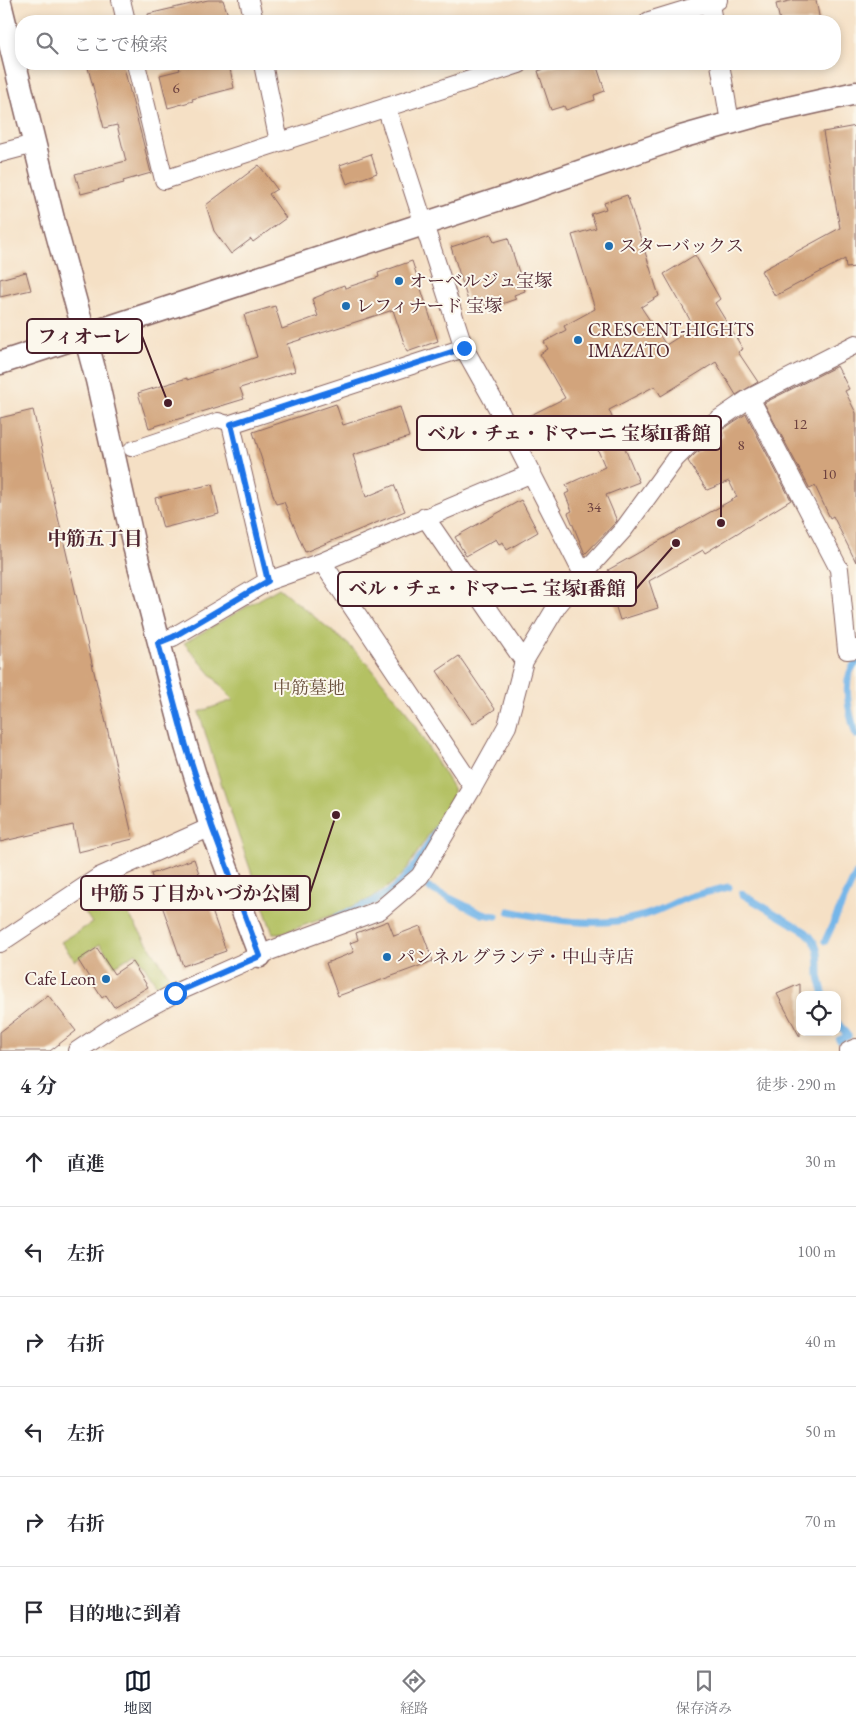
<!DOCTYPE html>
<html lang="ja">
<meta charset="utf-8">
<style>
body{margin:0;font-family:"EB Garamond","Noto Serif JP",serif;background:#f7f7f7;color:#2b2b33}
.controls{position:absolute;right:15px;bottom:15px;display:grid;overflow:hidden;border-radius:10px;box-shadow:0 2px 8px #0003}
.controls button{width:45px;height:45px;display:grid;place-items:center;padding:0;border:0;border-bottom:1px solid #e1e1e2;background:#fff;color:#2b2b33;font:25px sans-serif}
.stop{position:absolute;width:15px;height:15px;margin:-11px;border:4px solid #1a73e8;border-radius:50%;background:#fff}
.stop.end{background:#1a73e8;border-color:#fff;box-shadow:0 1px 5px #0008}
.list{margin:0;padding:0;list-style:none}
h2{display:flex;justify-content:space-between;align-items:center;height:65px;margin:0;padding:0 20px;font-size:21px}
h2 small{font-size:16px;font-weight:400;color:#7c7c81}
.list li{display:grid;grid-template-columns:32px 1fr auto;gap:15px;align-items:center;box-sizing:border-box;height:90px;padding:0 20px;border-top:1px solid #e1e1e2}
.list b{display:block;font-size:19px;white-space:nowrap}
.list em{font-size:16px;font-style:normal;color:#7c7c81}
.icon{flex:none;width:28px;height:28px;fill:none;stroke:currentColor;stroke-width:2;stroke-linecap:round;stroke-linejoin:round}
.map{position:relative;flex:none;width:856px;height:1051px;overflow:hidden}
.search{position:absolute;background:#fff;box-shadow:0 2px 8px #0003;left:15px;right:15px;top:15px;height:55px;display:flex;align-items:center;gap:12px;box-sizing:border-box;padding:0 18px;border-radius:20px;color:#7c7c81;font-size:19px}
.sheet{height:605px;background:#fff}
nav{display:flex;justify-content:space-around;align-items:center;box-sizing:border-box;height:70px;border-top:1px solid #e1e1e2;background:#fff;font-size:14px;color:#7c7c81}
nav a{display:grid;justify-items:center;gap:2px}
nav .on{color:#111827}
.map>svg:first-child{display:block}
.green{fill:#b4c163;stroke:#7f7047}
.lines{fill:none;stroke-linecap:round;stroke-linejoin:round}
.stream{stroke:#75b6e9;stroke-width:7}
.building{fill:#d2a47b}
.pedestrian-casing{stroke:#866361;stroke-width:16}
.minor-casing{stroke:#866361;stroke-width:20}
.tertiary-casing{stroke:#866361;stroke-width:25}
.pedestrian{stroke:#fff;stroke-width:14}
.minor{stroke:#fff;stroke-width:18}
.tertiary{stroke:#fff;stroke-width:22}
.route{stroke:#1a73e8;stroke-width:6}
.poi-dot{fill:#1f6fb2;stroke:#fbf7ec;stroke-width:2}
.labels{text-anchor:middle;stroke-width:4;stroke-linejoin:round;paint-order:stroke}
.number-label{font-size:15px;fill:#6c403f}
.poi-label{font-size:18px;fill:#4a1f2b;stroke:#fbf7ec;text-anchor:start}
.park-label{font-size:18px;fill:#6a503c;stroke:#fbf7ec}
.neighbourhood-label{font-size:19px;font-weight:bold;fill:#4a1f2b;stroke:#fbf7ec}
.leader{fill:none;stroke:#4a1f2b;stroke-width:2}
.callout-dot{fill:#4a1f2b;stroke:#fbf7ec;stroke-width:2}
.callout{fill:#fbf7ec;stroke:#4a1f2b;stroke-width:2}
.callout-label{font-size:19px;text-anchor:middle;font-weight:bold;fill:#4a1f2b}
</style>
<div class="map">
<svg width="856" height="1051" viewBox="0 0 856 1051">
<rect width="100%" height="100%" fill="#fbf7ec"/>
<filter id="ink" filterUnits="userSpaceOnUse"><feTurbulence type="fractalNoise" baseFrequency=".02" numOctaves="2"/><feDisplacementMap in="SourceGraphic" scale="10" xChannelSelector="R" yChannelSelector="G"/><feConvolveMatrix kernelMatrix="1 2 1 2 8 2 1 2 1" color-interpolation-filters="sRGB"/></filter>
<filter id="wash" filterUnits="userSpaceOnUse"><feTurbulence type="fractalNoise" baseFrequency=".0096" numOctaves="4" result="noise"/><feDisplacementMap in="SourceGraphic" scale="20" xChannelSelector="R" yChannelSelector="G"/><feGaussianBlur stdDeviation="1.12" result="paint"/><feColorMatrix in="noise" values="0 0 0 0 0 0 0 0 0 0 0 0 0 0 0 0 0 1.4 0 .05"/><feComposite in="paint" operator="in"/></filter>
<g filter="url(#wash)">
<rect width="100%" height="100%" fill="#f5e0c5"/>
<path class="green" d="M279 588 349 645 367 663 404 708 453 788V797L404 873 389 886 372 898 333 915 280 934H273C247 860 221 787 199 712L233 700 184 643Z
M111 888 173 982 159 989 136 953 115 966 100 944 75 961 61 942 92 923 80 905 100 892Z"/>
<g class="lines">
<path class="stream" d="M856 663C840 678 850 717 856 735
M429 888 482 914 496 916
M742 894 806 932C820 945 819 958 819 975 820 982 822 988 824 995
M509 911C550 920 597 928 638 917 653 914 667 906 681 900 696 894 713 891 729 887
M337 917C356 908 380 901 396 887 416 869 430 840 445 817
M825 941 856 874
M837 1022 848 1036 839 1040"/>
</g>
<g id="blocks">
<path class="building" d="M208 0H223L230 21H149L148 14Z
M794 0H816L820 21H780L776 4Z
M87 64H123L151 173 123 181 124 183 81 194 75 174 126 161 117 125 104 128Z
M178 64H229L234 88 192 99 193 101 168 108 160 75 180 70Z
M560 64H596L605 91 594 95 595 100 566 110 564 106 551 110 538 71Z
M856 126V267L846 268 845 259 775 296 761 271 840 228 823 132Z
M371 154 377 173 347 184 340 165Z
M259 165 277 189 269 194 286 218 253 242 251 239 231 254 214 231 206 205Z
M627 195 659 296 641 307 666 345 694 327 664 274 695 255 720 299 715 303 743 349 738 352 758 382 736 395 716 362 661 396 655 386 609 410 639 482 606 495 617 521 585 554 568 513 572 511 565 494 569 492 566 485 605 467 586 422 534 449 525 430 530 427 525 418 565 398 540 354 548 349 544 342 566 330 564 326 595 309 572 235 596 228 591 214 606 209 604 203Z
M491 234 494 242 508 238 525 291 514 295 516 299 487 309 484 303 470 307 451 247Z
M412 261 438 341 407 352 393 310 287 344 295 371 240 388 244 399 149 428 138 393 187 378V380L257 357 244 315 275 306 282 329 318 316 312 299 324 294V293L344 285 345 288 379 277 378 273Z
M26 272 31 290 0 297V279Z
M837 366 849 389 845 391 856 413V562L833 516 830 518 815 486 810 489 764 403Z
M336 404 343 425 400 407 409 437 353 455 366 497 394 485 405 511 305 552 284 502 276 504 253 432Z
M33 410 133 839 78 852 73 825 0 842V418Z
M746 414 791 500 705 553 703 550 649 581 658 608 620 620 614 601 625 597 608 570 737 497 729 481 707 490 688 461 696 453 724 436 720 431Z
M212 484 219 514 163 528 155 498Z
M521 500 538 532 507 550 503 542 499 544 496 539 466 556 455 537Z
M459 656 495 709 473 724 437 671Z
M194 859 226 951 183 966 151 874Z
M388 921 394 936 420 926 433 961 338 996 326 963 354 952 350 943 358 940 356 933Z
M97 948 114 974 132 962 148 987 114 1007 106 995 102 998 78 960Z
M800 984V1037L777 994Z
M48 995 76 1031 50 1051H0V1032Z"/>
</g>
</g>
<g filter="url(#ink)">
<use href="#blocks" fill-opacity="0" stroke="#866361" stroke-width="1"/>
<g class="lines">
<g class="pedestrian-casing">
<path id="pedestrian" d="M131 449 218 420 231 424"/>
</g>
<g class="minor-casing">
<path id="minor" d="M121 0 126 21
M249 0 254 21
M709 0 713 21
M649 21 718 0
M136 64 164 180 519 64
M263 64 279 142
M720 64 730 122
M0 153 34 144
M856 344 750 398 839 569 847 650 856 649
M464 348 501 414 583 574
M425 517 524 661
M322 562 532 473
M158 643 173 637 268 581
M473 787 507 726 524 661 557 606 583 574 624 529 675 459 706 428 750 398
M0 943 99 877 211 827
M77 1051 114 1026 175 993 272 950 380 910 420 876 473 787 322 562 268 581 231 424 464 348 386 107
M849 1051 856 1048"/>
</g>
<g class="tertiary-casing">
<path id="tertiary" d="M0 3 53 219 97 380 134 546 186 746 211 827 260 956
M0 363 515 194 681 137 766 113 856 93"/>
</g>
<use href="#pedestrian" class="pedestrian"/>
<use href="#minor" class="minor"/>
<use href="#tertiary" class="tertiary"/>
</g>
</g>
<g class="lines" filter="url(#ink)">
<path class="route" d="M175 993 260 956 212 827 186 746 158 643 173 637 268 581 231 424 464 348"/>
</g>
<g class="poi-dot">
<circle cx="609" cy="246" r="5"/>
<circle cx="399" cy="281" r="5"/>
<circle cx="346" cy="306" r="5"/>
<circle cx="578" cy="340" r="5"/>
<circle cx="387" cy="957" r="5"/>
<circle cx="106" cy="979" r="5"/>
</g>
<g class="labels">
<g class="number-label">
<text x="176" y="93">6</text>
<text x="800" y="429">12</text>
<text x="741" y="450">8</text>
<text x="829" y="479">10</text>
<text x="594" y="512">34</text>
</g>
<g class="poi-label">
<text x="619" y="252">スターバックス</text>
<text x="409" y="287">オーベルジュ宝塚</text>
<text x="356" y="312">レフィナード 宝塚</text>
<text x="588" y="336">CRESCENT-HIGHTS<tspan x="588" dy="21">IMAZATO</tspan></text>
<text x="397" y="963">パンネル グランデ・中山寺店</text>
<text x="96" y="985" text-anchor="end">Cafe Leon</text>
</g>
<g class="park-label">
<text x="309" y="694">中筋墓地</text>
</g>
<g class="neighbourhood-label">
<text x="95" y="545">中筋五丁目</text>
</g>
</g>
<path class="leader" d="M168 403L142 336M721 523L721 433M676 543L636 589M336 815L310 893"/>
<g class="callout-dot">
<circle cx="168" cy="403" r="5"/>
<circle cx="721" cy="523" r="5"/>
<circle cx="676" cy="543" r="5"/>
<circle cx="336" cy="815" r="5"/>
</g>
<g class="callout">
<rect x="27" y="319" width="115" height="34" rx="5"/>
<rect x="417" y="416" width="304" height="34" rx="5"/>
<rect x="338" y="572" width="298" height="34" rx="5"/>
<rect x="81" y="876" width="229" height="34" rx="5"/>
</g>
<g class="callout-label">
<text x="84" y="343">フィオーレ</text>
<text x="569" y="440">ベル・チェ・ドマーニ 宝塚Ⅱ番館</text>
<text x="487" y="595">ベル・チェ・ドマーニ 宝塚Ⅰ番館</text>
<text x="195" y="900">中筋５丁目かいづか公園</text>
</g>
</svg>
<div class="controls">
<button><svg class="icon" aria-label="locate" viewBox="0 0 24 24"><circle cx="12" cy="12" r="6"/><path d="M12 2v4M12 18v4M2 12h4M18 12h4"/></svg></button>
</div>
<div class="stop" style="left:175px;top:993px"></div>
<div class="stop end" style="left:464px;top:348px"></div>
<div class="search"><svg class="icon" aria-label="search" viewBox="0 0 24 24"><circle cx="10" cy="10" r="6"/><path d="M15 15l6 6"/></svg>ここで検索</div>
</div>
<section class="sheet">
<h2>4 分<small>徒歩 · 290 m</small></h2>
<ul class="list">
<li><svg class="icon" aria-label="ahead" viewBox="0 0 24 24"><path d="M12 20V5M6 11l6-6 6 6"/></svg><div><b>直進</b></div><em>30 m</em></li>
<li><svg class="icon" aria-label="left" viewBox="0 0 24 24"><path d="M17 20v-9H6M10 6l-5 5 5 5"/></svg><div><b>左折</b></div><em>100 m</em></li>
<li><svg class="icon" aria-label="right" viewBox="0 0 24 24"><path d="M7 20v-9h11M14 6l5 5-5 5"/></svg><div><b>右折</b></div><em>40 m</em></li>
<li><svg class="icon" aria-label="left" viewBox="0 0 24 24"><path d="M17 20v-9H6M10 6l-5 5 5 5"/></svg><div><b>左折</b></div><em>50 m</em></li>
<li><svg class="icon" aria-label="right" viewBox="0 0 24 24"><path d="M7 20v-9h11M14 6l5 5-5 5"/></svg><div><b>右折</b></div><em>70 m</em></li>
<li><svg class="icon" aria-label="arrive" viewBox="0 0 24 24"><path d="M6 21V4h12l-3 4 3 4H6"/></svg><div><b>目的地に到着</b></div></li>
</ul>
</section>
<nav>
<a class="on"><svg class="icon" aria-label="map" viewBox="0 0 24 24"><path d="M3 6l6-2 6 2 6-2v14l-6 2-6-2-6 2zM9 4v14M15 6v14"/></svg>地図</a>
<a><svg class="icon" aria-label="directions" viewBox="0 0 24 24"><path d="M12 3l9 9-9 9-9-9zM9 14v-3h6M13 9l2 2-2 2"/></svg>経路</a>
<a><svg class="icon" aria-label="saved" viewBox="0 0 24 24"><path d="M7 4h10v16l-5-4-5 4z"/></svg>保存済み</a>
</nav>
